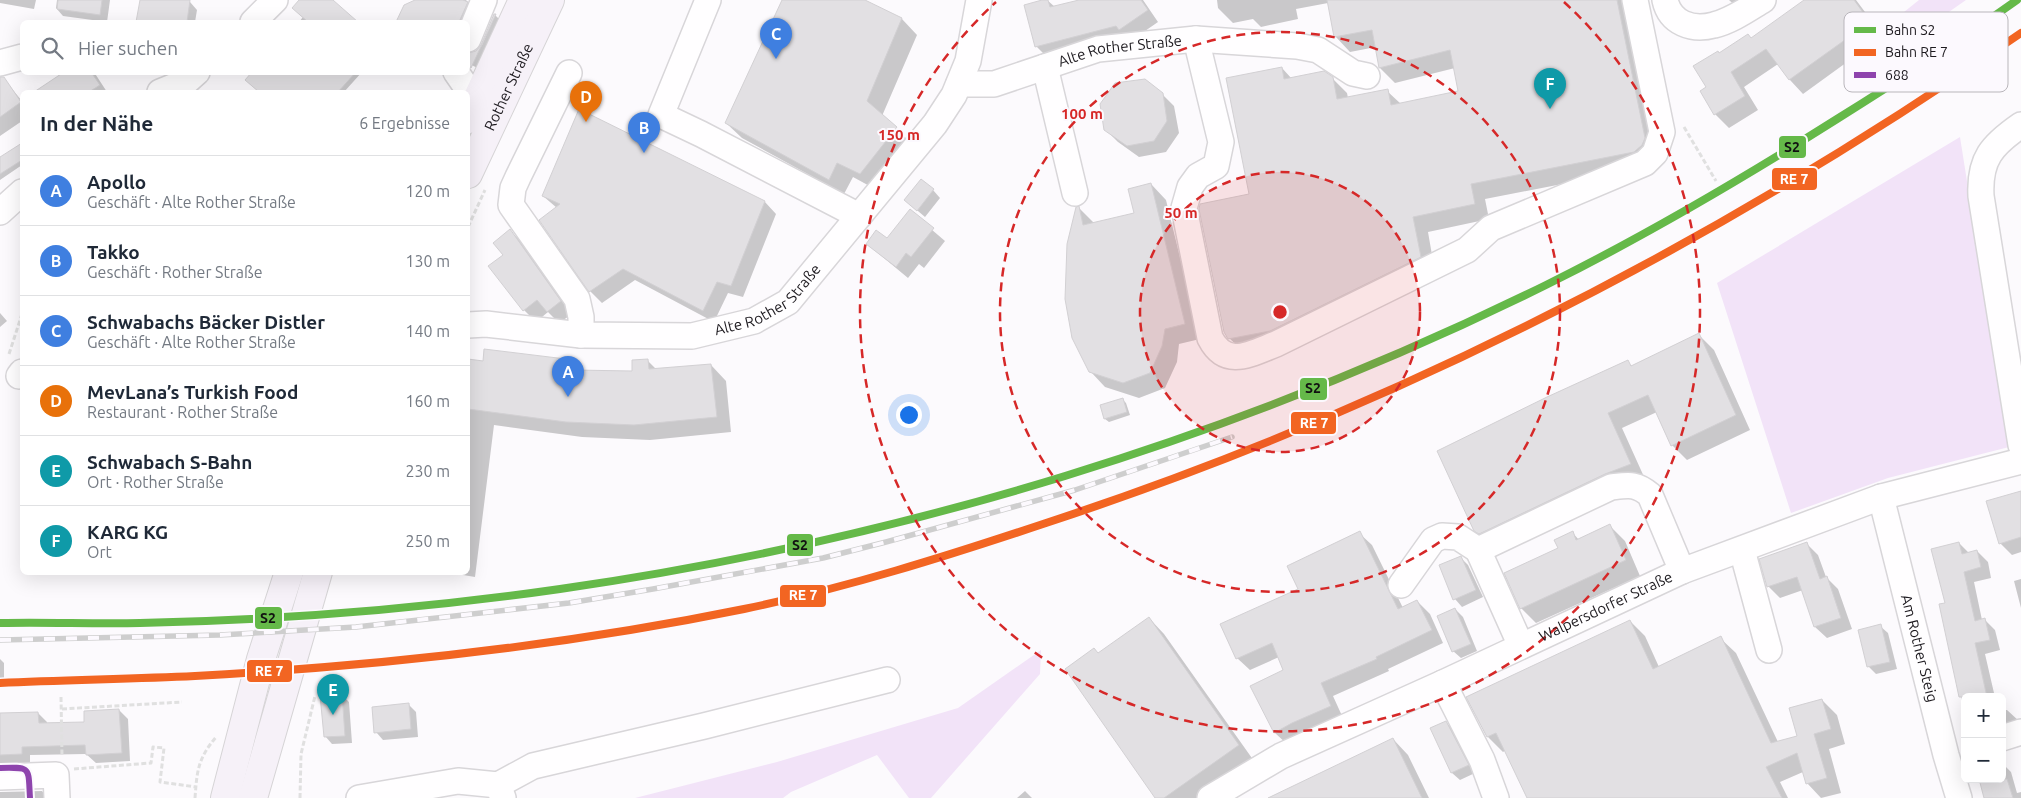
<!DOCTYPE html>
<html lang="de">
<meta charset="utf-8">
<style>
body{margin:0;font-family:Ubuntu,sans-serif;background:#f6f6f7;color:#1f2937}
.controls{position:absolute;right:15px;bottom:15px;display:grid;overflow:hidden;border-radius:8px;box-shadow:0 5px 20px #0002}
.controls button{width:45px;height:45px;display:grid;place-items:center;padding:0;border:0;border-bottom:1px solid #e0e1e3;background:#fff;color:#1f2937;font:25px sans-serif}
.you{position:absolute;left:908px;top:414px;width:18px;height:18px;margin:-12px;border:4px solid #fff;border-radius:50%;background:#1a73e8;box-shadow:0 0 0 8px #1a73e833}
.badge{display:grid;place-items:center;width:32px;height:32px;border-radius:50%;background:#6b686d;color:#fff;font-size:16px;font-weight:700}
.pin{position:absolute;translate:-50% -41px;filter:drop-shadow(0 1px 2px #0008)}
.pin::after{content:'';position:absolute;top:26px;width:18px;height:15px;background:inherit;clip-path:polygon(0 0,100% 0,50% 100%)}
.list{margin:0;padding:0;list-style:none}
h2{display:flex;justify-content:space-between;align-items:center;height:65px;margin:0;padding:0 20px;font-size:21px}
h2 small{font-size:16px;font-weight:400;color:#747a83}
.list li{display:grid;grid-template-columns:32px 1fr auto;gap:15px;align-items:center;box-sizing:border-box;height:70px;padding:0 20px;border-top:1px solid #e0e1e3}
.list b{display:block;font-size:19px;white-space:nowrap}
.list p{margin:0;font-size:16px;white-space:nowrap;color:#747a83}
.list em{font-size:16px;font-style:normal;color:#747a83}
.icon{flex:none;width:28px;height:28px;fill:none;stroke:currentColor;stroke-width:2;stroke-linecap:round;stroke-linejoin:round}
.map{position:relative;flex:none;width:2021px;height:798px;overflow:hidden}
.search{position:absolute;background:#fff;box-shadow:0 5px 20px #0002;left:20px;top:20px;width:450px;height:55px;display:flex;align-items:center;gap:12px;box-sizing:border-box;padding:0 18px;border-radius:8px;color:#747a83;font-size:19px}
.panel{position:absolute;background:#fff;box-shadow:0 5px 20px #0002;left:20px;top:90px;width:450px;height:485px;border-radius:8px}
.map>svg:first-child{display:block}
.green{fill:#f2e3f8}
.shadow{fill:#0003}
.building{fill:#e2e0e3;stroke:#d2d0d3}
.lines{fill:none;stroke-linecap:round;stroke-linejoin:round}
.minor-casing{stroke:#d8d6d9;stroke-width:28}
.major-casing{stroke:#d6d4d6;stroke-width:30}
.path{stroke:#e0e0e0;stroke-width:3;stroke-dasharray:5 2.5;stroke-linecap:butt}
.minor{stroke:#fffeff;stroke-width:25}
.major{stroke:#f6f1f8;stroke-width:28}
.rail-casing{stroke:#cecece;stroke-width:5.5}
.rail{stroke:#fcf9fe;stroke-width:4;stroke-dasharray:11;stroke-linecap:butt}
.bus-1-casing{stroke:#fcf9fe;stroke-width:10}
.bus-1{stroke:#8e44ad;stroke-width:6}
.rail-1-casing{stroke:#fcf9fe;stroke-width:11}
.rail-2-casing{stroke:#fcf9fe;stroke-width:11}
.rail-1{stroke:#65b949;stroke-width:8}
.rail-2{stroke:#f26522;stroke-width:8}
.ring{fill:none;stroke:#d62828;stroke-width:2.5;stroke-dasharray:9 6}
.labels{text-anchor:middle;stroke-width:4;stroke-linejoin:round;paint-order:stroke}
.street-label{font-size:15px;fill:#1d1a1f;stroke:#fcf9fe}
.key{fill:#fcf9fe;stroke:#b9b6bb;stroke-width:1}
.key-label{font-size:14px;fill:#1d1a1f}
.centre{fill:#d62828;stroke:#fcf9fe;stroke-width:2.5}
.ring-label{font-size:15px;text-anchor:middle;font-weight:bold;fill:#d62828;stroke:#fcf9fe;stroke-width:4;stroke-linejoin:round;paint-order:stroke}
.line-badge{stroke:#fcf9fe;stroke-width:2}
.badge-label{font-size:14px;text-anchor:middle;font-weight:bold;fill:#fff}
.pale-badge-label{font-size:14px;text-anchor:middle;font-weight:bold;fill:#111}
</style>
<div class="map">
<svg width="2021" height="798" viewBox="0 0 2021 798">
<rect width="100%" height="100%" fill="#fcfafd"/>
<path class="green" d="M1919 0H1966L1913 37 1869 40Z
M1960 137 2009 447 1888 478 1791 513 1717 283Z
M1041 650 1040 674 931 798H909L877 755 791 792 783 798H635L777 762 958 708Z"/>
<path class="shadow" d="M0 0H36L34 9 0 3Z
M57 0H110L107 22 63 16 56 8Z
M141 0H177L190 2 197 10 195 22H138Z
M301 0H331L356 22H299L303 17Z
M418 0H466L475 11 468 22H398L405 6Z
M783 0H862L902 19 917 35 882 116 911 143 875 189 853 177 844 194 742 138 726 123Z
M1047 0 1055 7 1084 0H1143L1158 22 1132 40 1048 58 1036 46Z
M1217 0H1628L1660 154 1649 167 1485 199 1489 219 1428 232 1435 272 1245 353 1229 338 1250 195 1282 68 1292 79 1332 78 1347 93 1348 98 1387 91 1401 104 1460 92 1455 68 1395 83 1380 68 1376 47 1350 52 1335 36 1328 3 1296 9 1298 19 1261 27 1253 19 1233 23 1218 8Z
M1729 0H1757L1741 11Z
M1806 0H1856L1883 36 1803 94 1790 80 1778 64 1744 87 1758 110 1729 128 1715 114 1708 88 1719 54 1752 39Z
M495 15 503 23 481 70 468 63V54L478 51 482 45Z
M66 72H94L107 92H37Z
M254 72H362L344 92H260L247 80Z
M3 78 22 101V121L0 136V79Z
M1162 94 1174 106 1179 133 1166 152 1139 157 1118 142 1106 130Z
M580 110 765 202 776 214 743 297 728 293 714 322 635 280 602 303 590 291 557 208 543 196Z
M22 144V165L0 180V158Z
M1151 184 1166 200 1200 339 1179 344 1177 362 1165 388 1139 398 1105 387 1090 371 1079 208 1095 224 1135 214Z
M933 190 940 198 925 217 905 200Z
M910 211 945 241 924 268 919 264 908 278 867 244 887 240Z
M510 231 522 242 572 314 559 323 548 312 536 322 524 310 490 267 504 256Z
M0 313 7 321 0 327Z
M1699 335 1714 350 1750 430 1687 460 1672 445 1657 412 1622 428 1645 479 1491 545 1475 530 1627 362 1633 367Z
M468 360 484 362H573L583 371 634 372 647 360 657 370 711 365 726 381 731 432 650 440 582 437 494 425 475 577 445 572H468Z
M1122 399 1126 403 1130 415 1109 422 1105 419 1101 406Z
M2021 492V552L2012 555 2000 543Z
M1610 526 1625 541 1640 576 1536 623 1521 608 1560 548 1572 532 1579 540Z
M1359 533 1372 545 1403 608 1417 601 1430 614 1443 643 1388 669 1389 671 1333 696 1343 718 1288 745 1275 733 1252 687 1285 670 1279 657 1250 670 1237 658 1300 590Z
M1959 543 1969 553 1977 551 1988 562 1991 578 1974 582 1982 620H1985L1995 630 2000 650 1985 654 1994 693 1997 697H1965V716L1941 605 1946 604Z
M1807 544 1818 555 1826 577 1838 589 1852 629 1827 638 1815 627 1803 590 1780 598 1768 586Z
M1460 557 1468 565 1483 597 1462 607 1455 599Z
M2021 579V608L2014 581Z
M1455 609 1463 617 1477 651 1461 658 1453 651Z
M1149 618 1164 634 1254 761 1201 798H1157L1099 654Z
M1630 621 1645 636 1659 667 1720 638 1736 653 1778 742 1798 737 1822 700 1837 715 1845 744 1829 749 1841 793 1821 798 1807 783 1803 772 1780 782 1788 798H1528L1506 750 1503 752 1488 737 1468 698Z
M1880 626 1888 633 1897 669 1876 674 1868 666Z
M0 659 4 663V679H0Z
M342 695 349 702 352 743 332 744 325 736Z
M2002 702 2004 710H2007L2019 721 2002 741Z
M408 704 416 712 418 737 383 740 376 732Z
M119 710 128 719 130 761 96 763 86 754 30 755V763L0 764V714L38 713 47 722V724L86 723Z
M1446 722 1453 730 1475 773 1460 780 1452 773 1432 729Z
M1393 739 1408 755 1429 798H1271Z
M2002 763 2011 772 2017 793 2021 792V798H1985L2002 779Z
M42 791 48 798H0V792Z
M1025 791 1032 798H1017Z"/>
<path class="building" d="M58 0H102L100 15 57 9Z
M140 0H190L187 22H136Z
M299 0H333L358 22H308L292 8Z
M415 0H463L468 2 459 22H396L404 5Z
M782 0H865L902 18 867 101 897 127 860 174 837 163 829 180 725 123Z
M1042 0H1048L1050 7 1079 0H1141L1148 10 1119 30 1116 26 1035 47 1024 5Z
M1327 0H1617L1645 138 1642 145 1634 152 1471 184 1475 204 1413 217 1421 257 1270 331 1228 339 1224 332 1199 209 1200 204 1249 194 1226 78 1282 67 1284 79 1324 71 1333 77 1337 99 1388 89 1391 105 1458 91 1450 50 1379 68 1372 30 1334 37Z
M1804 0H1854L1870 22 1789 80 1766 49 1731 72 1745 96 1714 115 1700 91 1706 87 1693 66 1718 51 1719 53 1748 34 1751 38Z
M494 14H496L471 68 468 63V53L476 51 481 45Z
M64 72H91L100 85 89 92H34Z
M252 72H356L338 92H259L245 80Z
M0 77H4L21 102 0 117Z
M1145 79 1163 93 1167 121 1154 141 1127 146 1104 130 1100 104 1115 83Z
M579 109 765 201 731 286 717 282 703 311 623 269 589 292 539 220 560 204 542 196Z
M22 143V160L0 174V157Z
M921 179 934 189 917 211 904 200Z
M1151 183 1185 324 1165 329 1162 346 1150 373 1123 383 1089 372 1072 338 1065 299 1067 244 1076 207 1079 206 1083 225 1134 213 1128 189Z
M910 209 934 228 911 257 906 253 896 267 866 244 876 230 887 238Z
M510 229 561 301 547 312 537 300 523 311 488 266 503 255 493 243Z
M1699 333 1736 415 1671 446 1648 395 1608 413 1631 464 1605 474 1479 534 1474 531 1437 451 1547 397 1628 360 1631 366Z
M484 349 574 360V370L632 371V360L648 359 649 369 711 364 717 417 634 425 566 422 468 409V359L483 361Z
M1123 398 1127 412 1104 419 1100 405Z
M2021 491V537L1999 544 1986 501Z
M1610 524 1626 560 1520 609 1504 573 1558 548 1554 540 1573 531 1576 540Z
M1360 531 1398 609 1417 600 1432 630 1376 657 1377 659 1321 683 1331 706 1292 723 1274 733 1250 686 1283 670 1272 643 1236 659 1220 624 1298 589 1287 566Z
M1807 542 1820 579 1827 576 1841 618 1814 627 1797 577 1767 587 1759 559Z
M1959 542 1962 554 1977 550 1981 567 1964 572 1975 621 1985 618 1990 640 1975 643 1987 697H1959L1939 604 1945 603 1931 549Z
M1461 556 1476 590 1453 600 1439 565Z
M1455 608 1471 644 1452 652 1437 616Z
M1149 617 1239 745 1164 798H1155L1065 669 1094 648 1098 653Z
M1630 620 1653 669 1721 636 1771 743 1797 736 1789 708 1822 699 1831 729 1814 734 1827 778 1806 784 1797 753 1766 767 1782 798H1527L1496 733 1487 737 1466 697Z
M1881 624 1890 662 1867 667 1858 630Z
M342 693 345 736 324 737 320 695Z
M409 703 411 729 374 733 372 707Z
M119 709 122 753 86 755 85 745 22 747V754L0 755V713L38 712 39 723 84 722V711Z
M1446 721 1469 765 1451 773 1430 728Z
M1393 738 1422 798H1268Z
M1979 779H2007L2013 798H1984Z"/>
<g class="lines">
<g class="minor-casing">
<g id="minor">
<path d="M708 0 661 115 701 134 859 216"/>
<path d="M1665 0C1670 23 1692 31 1714 25 1731 21 1748 9 1763 0"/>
<path d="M253 22 275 0"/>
<path d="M468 39 484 0"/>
<path d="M1196 39 1221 142 1216 166 1198 176 1190 187 1184 208 1210 338C1226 369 1250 354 1276 344L1467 250 1491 228 1645 163 1655 153 1662 132 1635 0"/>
<path d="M0 63 22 57"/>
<path d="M1045 67 1075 193"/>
<path d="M456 72 476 101 491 110"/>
<path d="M569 73 518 177 513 188 511 205 577 299 581 317V335"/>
<path id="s1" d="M959 84H994L1098 49 1196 39 1297 46 1318 50 1353 73 1367 76"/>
<path d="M160 92 187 81 197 72"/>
<path d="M2021 125C1992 145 1979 159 1981 196L2021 445"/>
<path d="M0 212 22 192"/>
<path id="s2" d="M468 325 486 324 581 335 692 336 754 321 788 302 935 124 954 95 968 61 979 0"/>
<path d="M19 376 22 372"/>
<path id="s3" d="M1881 497 1946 755 1959 798"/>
<path d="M1478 550 1521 646"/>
<path d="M1742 550 1769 650"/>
<path d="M1401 585 1433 540 1442 536 1458 537 1478 550 1611 487C1629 485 1636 483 1650 495L1682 571"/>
<path d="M1443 683 1482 760 1496 798"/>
<path d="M2002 738 2021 732"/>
<path d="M0 777 56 775 57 798"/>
<path d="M498 785 533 766 704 726 887 680"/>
<path d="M359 798 458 781 498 785 503 798"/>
<path id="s4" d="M1210 798 1281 756 1443 683 1682 571 1881 497 2021 461"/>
</g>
</g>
<g class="major-casing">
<g id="major">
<path d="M468 119 523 0"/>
<path id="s5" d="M468 174 550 0"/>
<path d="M225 798 261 659 289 572"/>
<path d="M253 798 318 572"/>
</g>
</g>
<path class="path" d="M1684 127 1716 181
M468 227 485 190
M9 354 22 314
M61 697 62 756
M62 709 182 702
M74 769 151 763 153 747 164 748 160 782 196 787
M195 798C197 770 198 758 217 736
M300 798 301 754 315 696"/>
<use href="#minor" class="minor"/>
<use href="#major" class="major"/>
<g class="rail-casing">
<path id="rail" d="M0 640 220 635 356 627 569 603 653 589 823 558 886 542 1075 490 1232 437"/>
</g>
<use href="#rail" class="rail"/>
<g class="bus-1-casing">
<path id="bus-1" d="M0 768C32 767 28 767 30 798"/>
</g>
<use href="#bus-1" class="bus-1"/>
<g class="rail-1-casing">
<path id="rail-1" d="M0 623C47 622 94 624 140 623 281 620 421 609 560 589 901 540 1237 438 1546 285 1647 235 1742 179 1837 119 1898 81 1958 42 2017 0"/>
</g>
<g class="rail-2-casing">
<path id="rail-2" d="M0 683C65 680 130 679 195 676 379 666 563 646 744 609 846 588 947 556 1046 523 1393 409 1721 241 2021 33"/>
</g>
<use href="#rail-1" class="rail-1"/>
<use href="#rail-2" class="rail-2"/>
</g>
<circle cx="1280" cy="312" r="140" fill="#d62828" fill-opacity=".12"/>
<g class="ring">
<circle cx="1280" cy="312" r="140"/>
<circle cx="1280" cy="312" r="280"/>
<path d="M1564 2A420 420 0 1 1 996 2"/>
</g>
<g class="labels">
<g class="street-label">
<text dy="5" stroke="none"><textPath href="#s1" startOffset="166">Alte Rother Straße</textPath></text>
<text dy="5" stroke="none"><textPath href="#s5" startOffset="96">Rother Straße</textPath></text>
<text dy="5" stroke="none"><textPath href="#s2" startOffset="311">Alte Rother Straße</textPath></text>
<text dy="5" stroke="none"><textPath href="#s4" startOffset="440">Walpersdorfer Straße</textPath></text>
<text dy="5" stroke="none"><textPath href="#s3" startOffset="156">Am Rother Steig</textPath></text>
</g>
</g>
<rect x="1844" y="12" width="164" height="80" rx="8" class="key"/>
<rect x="1854" y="27" width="22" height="6" fill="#65b949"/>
<rect x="1854" y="49" width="22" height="7" fill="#f26522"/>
<rect x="1854" y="72" width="22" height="6" fill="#8e44ad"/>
<g class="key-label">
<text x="1885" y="35">Bahn S2</text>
<text x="1885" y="57">Bahn RE 7</text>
<text x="1885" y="80">688</text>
</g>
<circle cx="1280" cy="312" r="8" class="centre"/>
<g class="ring-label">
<text x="1082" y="119">100 m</text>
<text x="899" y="140">150 m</text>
<text x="1181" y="218">50 m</text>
</g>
<g class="line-badge">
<rect x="1778" y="135" width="29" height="24" rx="5" fill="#65b949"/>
<rect x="1771" y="167" width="47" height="24" rx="5" fill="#f26522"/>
<rect x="1299" y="377" width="29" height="24" rx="5" fill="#65b949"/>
<rect x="1290" y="411" width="47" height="24" rx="5" fill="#f26522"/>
<rect x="786" y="533" width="28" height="24" rx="5" fill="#65b949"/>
<rect x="779" y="584" width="48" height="24" rx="5" fill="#f26522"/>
<rect x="254" y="606" width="29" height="24" rx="5" fill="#65b949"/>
<rect x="246" y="659" width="47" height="24" rx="5" fill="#f26522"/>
</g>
<g class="badge-label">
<text x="1794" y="184">RE 7</text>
<text x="1314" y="428">RE 7</text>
<text x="803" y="600">RE 7</text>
<text x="269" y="676">RE 7</text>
</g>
<g class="pale-badge-label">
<text x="1792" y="152">S2</text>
<text x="1313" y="393">S2</text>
<text x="800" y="550">S2</text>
<text x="268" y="623">S2</text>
</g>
</svg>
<div class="controls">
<button>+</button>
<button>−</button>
</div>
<div class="you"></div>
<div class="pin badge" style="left:568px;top:397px;background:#3f7fe0">A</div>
<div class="pin badge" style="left:644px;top:153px;background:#3f7fe0">B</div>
<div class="pin badge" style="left:776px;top:59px;background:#3f7fe0">C</div>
<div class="pin badge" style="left:586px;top:122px;background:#e8710a">D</div>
<div class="pin badge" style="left:333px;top:715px;background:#0f9aa8">E</div>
<div class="pin badge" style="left:1550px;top:109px;background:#0f9aa8">F</div>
<div class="search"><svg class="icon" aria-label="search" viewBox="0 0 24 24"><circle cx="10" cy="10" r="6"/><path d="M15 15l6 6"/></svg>Hier suchen</div>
<section class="panel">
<h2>In der Nähe<small>6 Ergebnisse</small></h2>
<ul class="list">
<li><span class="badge" style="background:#3f7fe0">A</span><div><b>Apollo</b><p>Geschäft · Alte Rother Straße</p></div><em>120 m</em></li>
<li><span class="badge" style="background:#3f7fe0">B</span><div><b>Takko</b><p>Geschäft · Rother Straße</p></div><em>130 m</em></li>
<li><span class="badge" style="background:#3f7fe0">C</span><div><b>Schwabachs Bäcker Distler</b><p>Geschäft · Alte Rother Straße</p></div><em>140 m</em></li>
<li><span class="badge" style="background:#e8710a">D</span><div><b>MevLana’s Turkish Food</b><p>Restaurant · Rother Straße</p></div><em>160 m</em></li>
<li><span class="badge" style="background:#0f9aa8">E</span><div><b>Schwabach S-Bahn</b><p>Ort · Rother Straße</p></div><em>230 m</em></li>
<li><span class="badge" style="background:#0f9aa8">F</span><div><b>KARG KG</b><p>Ort</p></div><em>250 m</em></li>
</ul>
</section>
</div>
